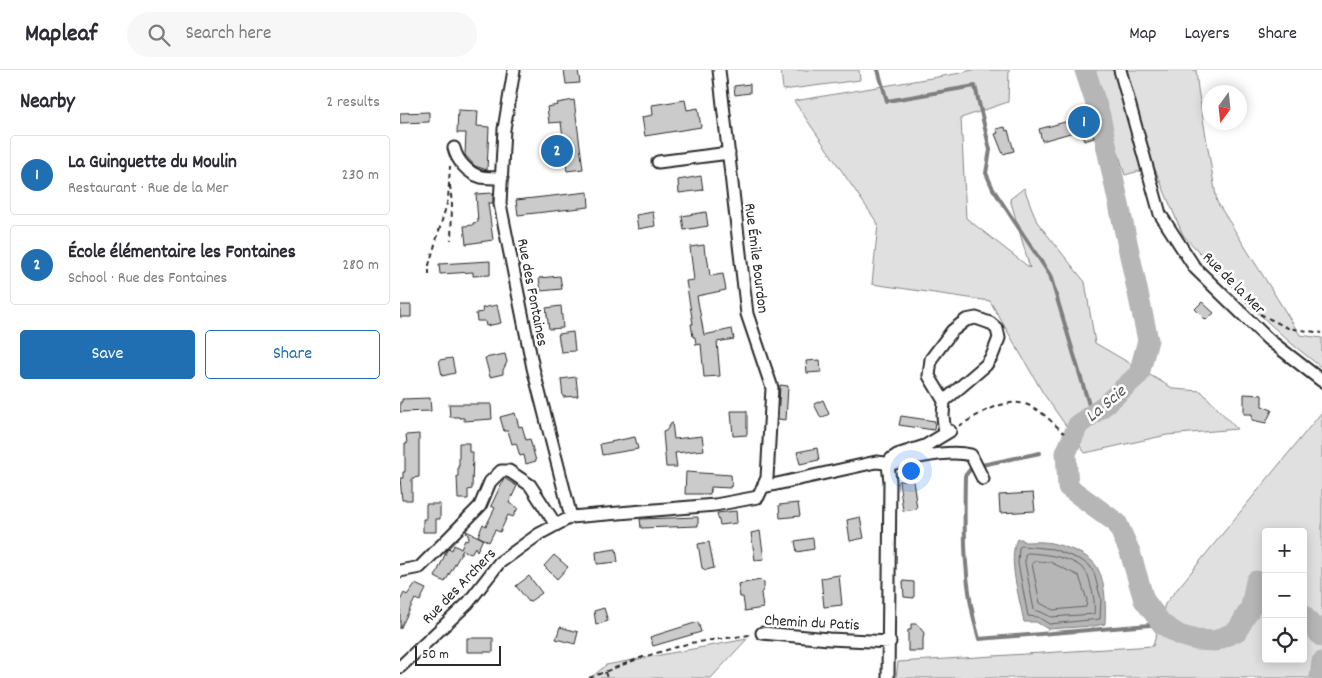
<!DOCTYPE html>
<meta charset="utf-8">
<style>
body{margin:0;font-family:Dekko,sans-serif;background:#f7f7f7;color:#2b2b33}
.controls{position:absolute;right:15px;bottom:15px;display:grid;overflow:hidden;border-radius:5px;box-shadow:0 2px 12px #0003}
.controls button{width:45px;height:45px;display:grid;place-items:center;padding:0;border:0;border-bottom:1px solid #e1e1e2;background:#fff;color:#2b2b33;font:25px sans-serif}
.compass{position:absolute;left:802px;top:15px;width:45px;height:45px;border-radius:50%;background:#fff;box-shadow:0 2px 12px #0003;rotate:195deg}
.scale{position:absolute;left:15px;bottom:12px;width:86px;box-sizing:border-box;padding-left:5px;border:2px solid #2b2b2b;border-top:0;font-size:14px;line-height:18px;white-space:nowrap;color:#2b2b2b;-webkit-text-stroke:4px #fff;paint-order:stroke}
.you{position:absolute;left:510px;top:400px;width:18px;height:18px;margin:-12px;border:4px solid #fff;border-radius:50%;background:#1a73e8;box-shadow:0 0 0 8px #1a73e833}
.badge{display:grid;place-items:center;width:32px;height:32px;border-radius:50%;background:#1f6fb2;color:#fff;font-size:16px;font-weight:700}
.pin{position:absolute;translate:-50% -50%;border:2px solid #fff;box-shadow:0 1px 5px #0006}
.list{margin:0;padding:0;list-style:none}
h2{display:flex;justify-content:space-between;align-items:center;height:65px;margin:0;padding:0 20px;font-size:21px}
h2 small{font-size:16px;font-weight:400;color:#7c7c81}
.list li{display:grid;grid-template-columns:32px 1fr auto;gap:15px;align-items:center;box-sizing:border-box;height:80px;margin:0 10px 10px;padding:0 10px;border:1px solid #e1e1e2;border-radius:5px}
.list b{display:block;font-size:19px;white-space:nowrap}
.list p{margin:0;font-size:16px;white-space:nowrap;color:#7c7c81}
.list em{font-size:16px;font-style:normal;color:#7c7c81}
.actions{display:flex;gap:10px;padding:15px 20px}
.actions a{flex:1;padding:11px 0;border:1px solid #1f6fb2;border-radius:5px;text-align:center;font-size:18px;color:#1f6fb2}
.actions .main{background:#1f6fb2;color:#fff}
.icon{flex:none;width:28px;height:28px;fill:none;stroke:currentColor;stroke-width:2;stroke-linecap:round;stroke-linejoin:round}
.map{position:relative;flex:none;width:922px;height:608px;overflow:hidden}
header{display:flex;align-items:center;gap:30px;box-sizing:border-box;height:70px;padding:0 25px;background:#fff;border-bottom:1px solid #e1e1e2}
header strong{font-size:24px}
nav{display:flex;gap:28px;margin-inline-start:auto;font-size:18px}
.search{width:350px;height:45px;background:#f7f7f7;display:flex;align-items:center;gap:12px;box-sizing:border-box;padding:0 18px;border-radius:28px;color:#7c7c81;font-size:19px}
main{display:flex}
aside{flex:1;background:#fff}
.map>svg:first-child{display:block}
.green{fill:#e0e0e0;stroke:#868686;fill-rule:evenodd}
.water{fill:#b6b6b6;stroke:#7e7e7e}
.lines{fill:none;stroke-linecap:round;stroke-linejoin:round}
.shore{stroke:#636363;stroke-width:1}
.stream{stroke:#7e7e7e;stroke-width:4}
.river{stroke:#b6b6b6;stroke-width:21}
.building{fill:#cbcbcb;stroke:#2b2b2b}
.minor-casing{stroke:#2b2b2b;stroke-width:15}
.path{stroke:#2b2b2b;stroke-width:2;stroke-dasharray:5 4;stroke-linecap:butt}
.minor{stroke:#fff;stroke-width:11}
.labels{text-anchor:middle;stroke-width:5;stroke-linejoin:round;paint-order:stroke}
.street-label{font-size:16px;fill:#2b2b2b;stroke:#fff}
.water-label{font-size:18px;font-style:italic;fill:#5c5c5c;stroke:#fff}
</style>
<header>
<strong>Mapleaf</strong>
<div class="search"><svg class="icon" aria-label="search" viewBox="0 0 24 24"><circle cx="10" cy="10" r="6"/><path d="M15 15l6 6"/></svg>Search here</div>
<nav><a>Map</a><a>Layers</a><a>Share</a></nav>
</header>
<main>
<aside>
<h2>Nearby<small>2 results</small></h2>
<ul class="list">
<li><span class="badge">1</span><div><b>La Guinguette du Moulin</b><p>Restaurant · Rue de la Mer</p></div><em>230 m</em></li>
<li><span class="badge">2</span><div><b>École élémentaire les Fontaines</b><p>School · Rue des Fontaines</p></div><em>280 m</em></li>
</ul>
<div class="actions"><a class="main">Save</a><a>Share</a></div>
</aside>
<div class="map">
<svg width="922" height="608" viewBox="0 0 922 608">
<rect width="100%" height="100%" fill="#fff"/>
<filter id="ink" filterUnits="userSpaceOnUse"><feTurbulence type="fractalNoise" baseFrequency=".02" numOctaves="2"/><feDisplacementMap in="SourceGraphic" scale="10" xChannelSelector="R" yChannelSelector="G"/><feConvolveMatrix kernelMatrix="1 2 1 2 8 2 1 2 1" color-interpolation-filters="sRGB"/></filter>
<g filter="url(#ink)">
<path class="green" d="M381 0H459L460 10 383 20Z
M572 0H609L608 32 561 48 566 148 630 198 610 129 624 118 637 152 685 212 695 273 774 319 801 321 837 359 767 365 685 383 643 323 590 231 472 214 478 154 394 31 561 3Z
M693 0H796L798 19 817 132 900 265 922 268V298L892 274 849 235 783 165 754 97 725 105Z
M922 342V608H496L498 592 753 576 765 534ZM866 462H903V589H866Z
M347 569 311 608H191L206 595Z"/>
<path class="water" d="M617 469H622L624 472C634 472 646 471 655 474 667 477 686 484 694 493 706 507 706 536 705 554L694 556 648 559 636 552H624C620 529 607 490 617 469Z"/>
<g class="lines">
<path class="shore" d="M622 476 653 479 681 490 690 496 694 503 701 529 700 549 649 554 638 547 628 546 618 493 619 478Z
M628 483C645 484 675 487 686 502 689 506 690 512 691 517 694 526 695 535 694 544L651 547 641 542 634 540 625 493V485Z
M635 491 650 492 679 506 687 530 686 537 653 540 640 533 632 494Z"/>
<path class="stream" d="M478 0 487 31 575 16 590 80 586 103 593 119 650 205 692 345
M640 383 572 397 565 406C564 461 563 516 579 569L762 554"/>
<path class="river" d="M685 0 700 46 748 270 739 304 706 334 678 355 666 383 668 417 717 453 730 482 744 530 762 554 779 565 796 570 815 571 837 561 851 537 856 511 866 513
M903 545 922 567
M922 592 920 606 922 608"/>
</g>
<path class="building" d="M164 0H178L180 13 166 14Z
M350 14V23L335 25 334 16Z
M174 30 183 99 167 101 161 52 149 53 147 37 158 35 157 33Z
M285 30 287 40 298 38 301 57 245 66 242 47 253 45 252 35Z
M58 40 78 41 77 56 89 57 87 100 75 96 65 85 66 63H57Z
M29 42V52L0 53V43Z
M691 45 695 56 691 58 694 68 684 71 681 60 642 71 639 59Z
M605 57 606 61 608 60 614 81 603 84 595 64 598 63 596 59Z
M301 106 303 120 279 123 278 110Z
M188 122 189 137 118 145 116 130Z
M93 123V133H88L93 170 66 174 64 156 73 155V153L78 152 76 124Z
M253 142 255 156 238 159 236 145Z
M306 142 308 156 284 160 282 146Z
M304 175 305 185H307L310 206 323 204 326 220 297 226 304 265 332 259 334 269 317 272 320 306 304 307 301 274 296 275 295 267H293L291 254H293L286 211 294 210 290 177Z
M90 191V205L73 206V202L40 204 39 194Z
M160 206 162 219 141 221 139 208Z
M802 232 814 243 806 250 795 239Z
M0 235H11V247H0Z
M97 235 101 253 86 256 85 251H77L76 243 83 242 82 238Z
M161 236 163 258 149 259 146 238Z
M173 262 175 281 161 282 158 264Z
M105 284 107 292 103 300V304L90 307 85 288Z
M52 288 55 303 42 306 39 290Z
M420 290 421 302 407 303 406 291Z
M176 307 178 326 163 327 161 309Z
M380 315 388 316 386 350 378 349Z
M844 324 862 325V336L872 340 866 353 852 350V344H844Z
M30 328 31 341 0 342V332H2V329Z
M423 330 429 344 421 348 414 334Z
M49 334H91L92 349 64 351V348H59V347H50Z
M331 341H347V365L333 366Z
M115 343 119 357 122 356 126 370 130 369 136 391 126 394 124 385 120 386 116 373 112 374 108 361H104L100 347Z
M501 346 535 351 534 360 499 355Z
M272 352 274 369 302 366 304 380 275 383 277 397H266L263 362 266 361Z
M19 364V407L12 408V430H2L0 408H3V402H5V374H7L6 365Z
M235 367 238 379 202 385 200 374Z
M59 373H69V382H73L72 419 68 420V429H58L57 406H58V396H59Z
M417 378 419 390 400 394 397 382Z
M286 402 331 405 332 416H330V418L311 417 310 424H285Z
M104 408 117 416 109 433 118 438 113 447 108 445 100 462 95 460 89 472 78 466 83 454 86 456 95 438 91 436Z
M513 410 517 439 503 441 499 411Z
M633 423 635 441 600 443 599 425Z
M398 433 400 446 380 448 379 435Z
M26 434H40V449H36V462H23V449H26Z
M336 441 337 453 320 455 317 443Z
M298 447V456L241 458 240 449Z
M460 447 464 468 450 471 447 450Z
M66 461 83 469 77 481 75 477 71 484 63 480 45 512 35 507 47 480 49 478 52 480 54 475 61 479 65 470 67 471 69 468Z
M360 461 364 489 355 490 351 463Z
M413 468 414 479 397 482 395 471Z
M309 472 314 498 306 500 302 498 298 474Z
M216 479 218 492 197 494 196 482Z
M154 485 168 497 157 509 144 496Z
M439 505 442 535 424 537 421 508Z
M129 506 142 523 129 532 116 516Z
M361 510 364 513V518L361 523 363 538 345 541 343 527H340L338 514Z
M503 511 514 512V528L504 527Z
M15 514 26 519 20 531 15 529 0 559V531L4 523 7 525Z
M204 538 208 551 196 555 194 541Z
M298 552 301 562 253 576 250 567Z
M511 554H517L524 563 523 569V581H508V560H511Z
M160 557 178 562 175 574 156 569Z
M67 568H93V582H67Z"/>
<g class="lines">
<g class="minor-casing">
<path id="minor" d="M114 0 104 59 100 134 133 298 171 447
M720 0 760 144 795 198 868 269 922 311
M54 78C57 90 67 103 81 107 87 108 95 108 102 108
M258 92 329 83
M544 331 529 306 531 289 552 261 566 250 576 248 590 253 597 259 599 268 592 286 586 295 544 331 543 346 545 364
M491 389 497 385 525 376 550 361
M488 395C512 388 547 379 571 385L583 409
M363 417 476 392 486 393 488 395 490 411 488 608
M0 501 20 497 80 436 90 412 101 401H109L130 415 156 455
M362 563 429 569 490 572
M0 597 68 533 99 493 139 464 171 447 315 435 358 427 367 408 372 318 347 244 319 0"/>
</g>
<path class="path" d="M50 115 52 135 51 170
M29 205V195L48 130 50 96
M860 244 888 258 922 263
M559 356C580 344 609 323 634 338 645 344 655 355 664 363
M205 602 207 608
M189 608 240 588 290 573 350 565"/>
<use href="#minor" class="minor"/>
</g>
</g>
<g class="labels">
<g class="street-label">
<text transform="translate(358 188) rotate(83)" y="6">Rue Émile Bourdon</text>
<text transform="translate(835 212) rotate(45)" y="6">Rue de la Mer</text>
<text transform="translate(134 222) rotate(79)" y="6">Rue des Fontaines</text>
<text transform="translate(58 515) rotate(-46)" y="6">Rue des Archers</text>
<text transform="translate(412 551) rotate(3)" y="6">Chemin du Patis</text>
</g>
<g class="water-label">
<text transform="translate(705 333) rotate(-40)" y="6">La Scie</text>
</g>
</g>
</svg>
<div class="controls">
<button>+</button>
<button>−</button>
<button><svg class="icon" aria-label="locate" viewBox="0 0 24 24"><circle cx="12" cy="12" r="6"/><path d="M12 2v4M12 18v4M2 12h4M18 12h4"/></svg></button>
</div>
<svg class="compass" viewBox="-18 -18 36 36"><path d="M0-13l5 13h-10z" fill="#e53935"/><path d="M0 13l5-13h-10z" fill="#7c7c81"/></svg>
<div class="scale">50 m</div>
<div class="you"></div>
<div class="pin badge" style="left:684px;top:52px">1</div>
<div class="pin badge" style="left:157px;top:81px">2</div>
</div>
</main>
